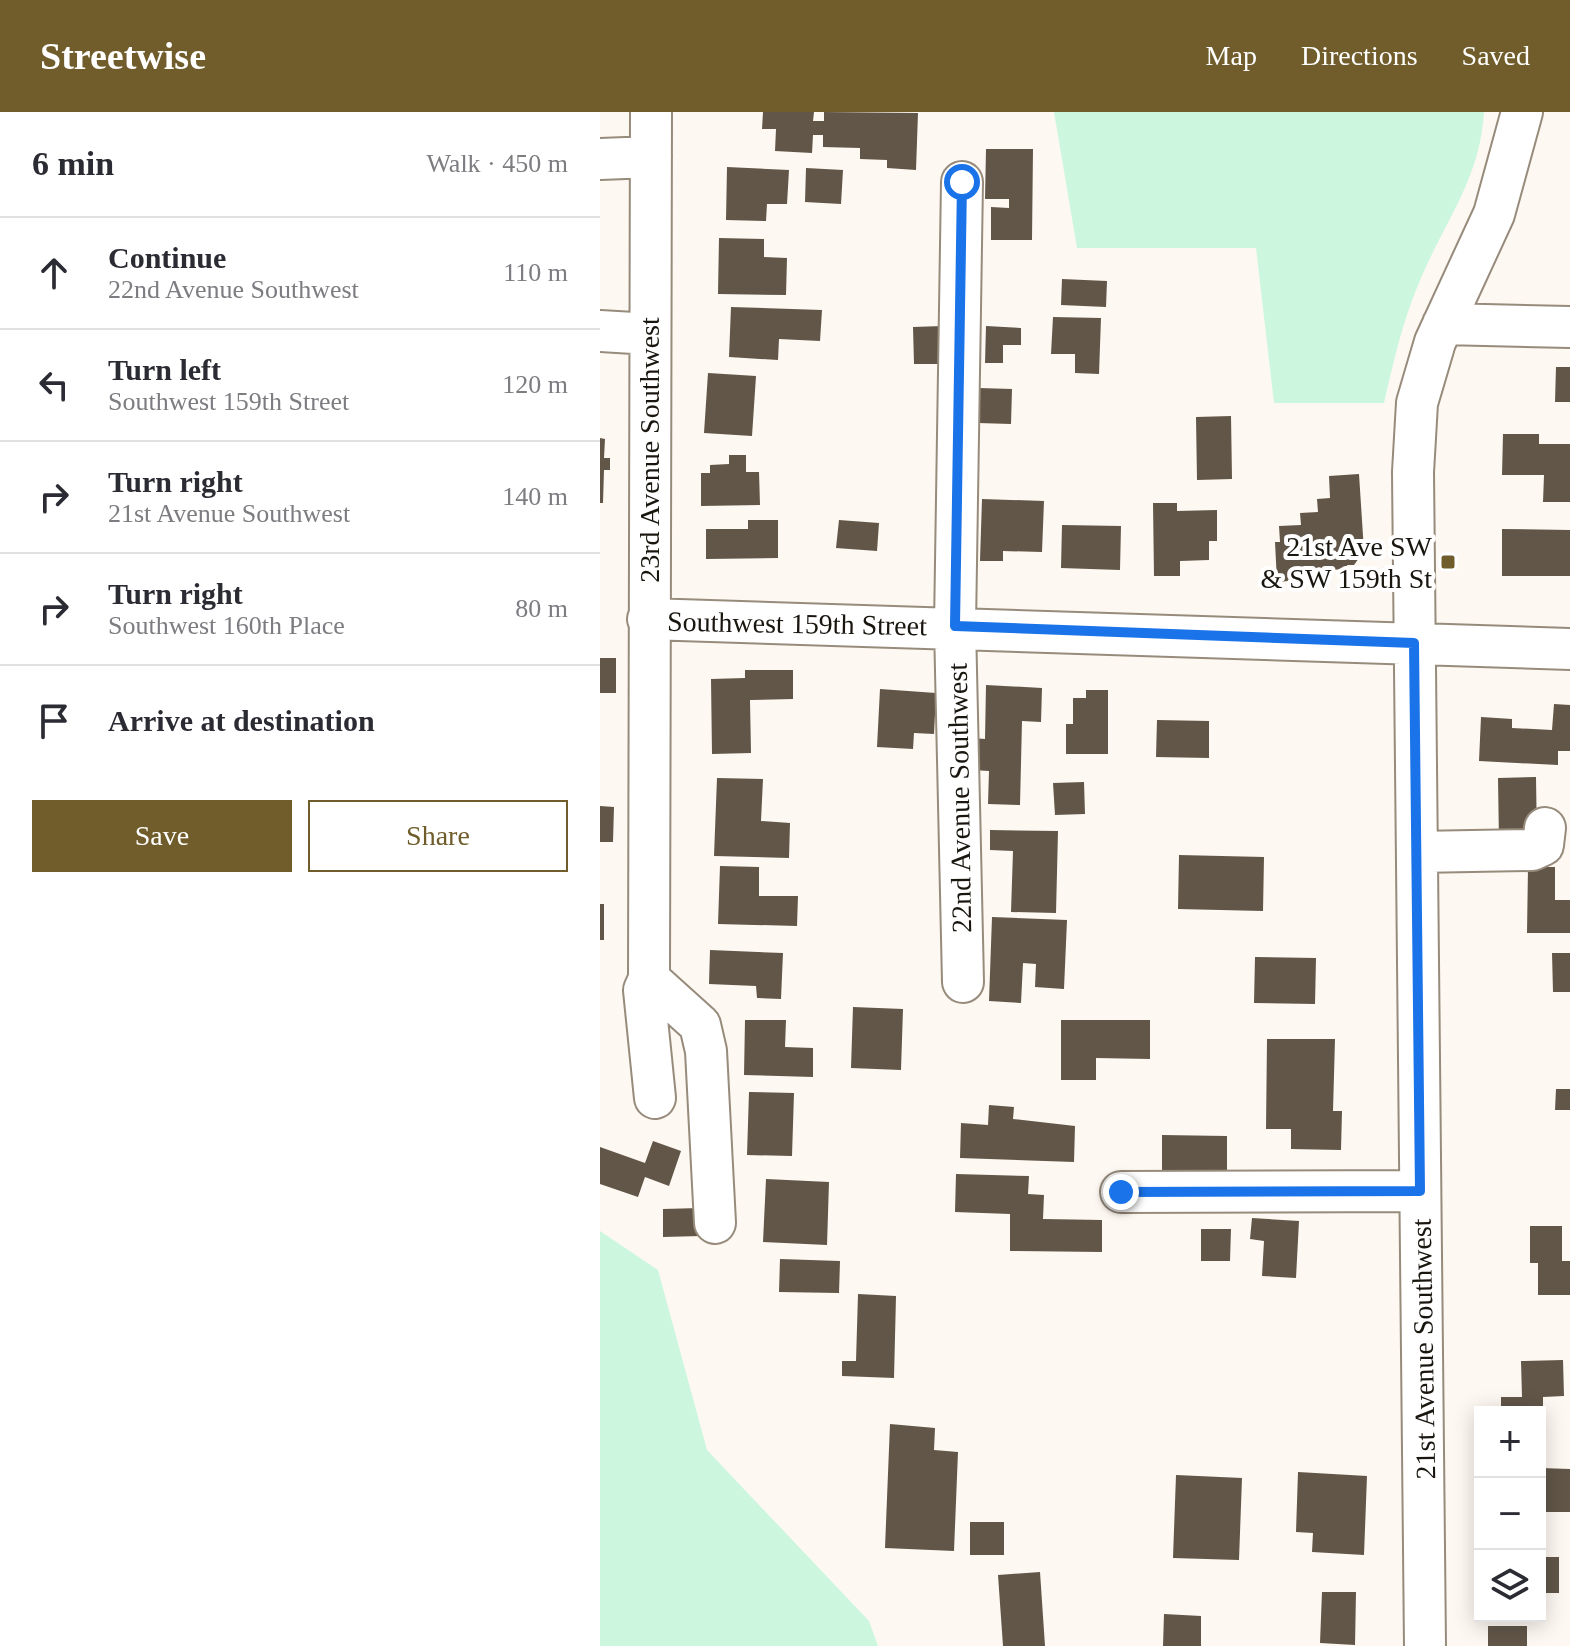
<!DOCTYPE html>
<meta charset="utf-8">
<style>
body{margin:0;font-family:"Times New Roman",serif;background:#f2f2f3;color:#2b2b33}
.controls{position:absolute;right:24px;bottom:24px;display:grid;overflow:hidden;border-radius:0px;box-shadow:0 4px 20px #0003}
.controls button{width:72px;height:72px;display:grid;place-items:center;padding:0;border:0;border-bottom:2px solid #e1e1e2;background:#fff;color:#2b2b33;font:40px sans-serif}
.stop{position:absolute;width:24px;height:24px;margin:-18px;border:6px solid #1a73e8;border-radius:50%;background:#fff}
.stop.end{background:#1a73e8;border-color:#fff;box-shadow:0 2px 8px #0008}
.list{margin:0;padding:0;list-style:none}
h2{display:flex;justify-content:space-between;align-items:center;height:104px;margin:0;padding:0 32px;font-size:34px}
h2 small{font-size:26px;font-weight:400;color:#7c7c81}
.list li{display:grid;grid-template-columns:52px 1fr auto;gap:24px;align-items:center;box-sizing:border-box;height:112px;padding:0 32px;border-top:2px solid #e1e1e2}
.list b{display:block;font-size:30px;white-space:nowrap}
.list p{margin:0;font-size:26px;white-space:nowrap;color:#7c7c81}
.list em{font-size:26px;font-style:normal;color:#7c7c81}
.actions{display:flex;gap:16px;padding:24px 32px}
.actions a{flex:1;padding:18px 0;border:2px solid #705d2b;border-radius:0px;text-align:center;font-size:28px;color:#705d2b}
.actions .main{background:#705d2b;color:#fff}
.icon{flex:none;width:44px;height:44px;fill:none;stroke:currentColor;stroke-width:2;stroke-linecap:round;stroke-linejoin:round}
.map{position:relative;flex:none;width:970px;height:1534px;overflow:hidden}
header{display:flex;align-items:center;gap:48px;box-sizing:border-box;height:112px;padding:0 40px;background:#705d2b;color:#fff}
header strong{font-size:38px}
nav{display:flex;gap:44px;margin-inline-start:auto;font-size:28px}
main{display:flex}
aside{flex:1;background:#fff}
.map>svg:first-child{display:block}
.green{fill:#ccf7de}
.building{fill:#615648}
.lines{fill:none;stroke-linecap:round;stroke-linejoin:round}
.minor-casing{stroke:#978b7c;stroke-width:44}
.minor{stroke:#fff;stroke-width:40}
.route{stroke:#1a73e8;stroke-width:10}
.poi-dot{fill:#705d2b;stroke:#fff;stroke-width:3}
.labels{text-anchor:middle;stroke-width:8;stroke-linejoin:round;paint-order:stroke}
.street-label{font-size:28px;fill:#19150f;stroke:#fff}
.poi-label{font-size:28px;fill:#19150f;stroke:#fff;text-anchor:end}
</style>
<header>
<strong>Streetwise</strong>
<nav><a>Map</a><a>Directions</a><a>Saved</a></nav>
</header>
<main>
<aside>
<h2>6 min<small>Walk · 450 m</small></h2>
<ul class="list">
<li><svg class="icon" aria-label="ahead" viewBox="0 0 24 24"><path d="M12 20V5M6 11l6-6 6 6"/></svg><div><b>Continue</b><p>22nd Avenue Southwest</p></div><em>110 m</em></li>
<li><svg class="icon" aria-label="left" viewBox="0 0 24 24"><path d="M17 20v-9H6M10 6l-5 5 5 5"/></svg><div><b>Turn left</b><p>Southwest 159th Street</p></div><em>120 m</em></li>
<li><svg class="icon" aria-label="right" viewBox="0 0 24 24"><path d="M7 20v-9h11M14 6l5 5-5 5"/></svg><div><b>Turn right</b><p>21st Avenue Southwest</p></div><em>140 m</em></li>
<li><svg class="icon" aria-label="right" viewBox="0 0 24 24"><path d="M7 20v-9h11M14 6l5 5-5 5"/></svg><div><b>Turn right</b><p>Southwest 160th Place</p></div><em>80 m</em></li>
<li><svg class="icon" aria-label="arrive" viewBox="0 0 24 24"><path d="M6 21V4h12l-3 4 3 4H6"/></svg><div><b>Arrive at destination</b></div></li>
</ul>
<div class="actions"><a class="main">Save</a><a>Share</a></div>
</aside>
<div class="map">
<svg width="970" height="1534" viewBox="0 0 970 1534">
<rect width="100%" height="100%" fill="#fdf8f1"/>
<path class="green" d="M454 0H884C880 67 846 107 821 166 803 207 794 248 784 291H674L656 136H477Z
M0 1119 58 1158 107 1338 269 1509 278 1534H0Z"/>
<path class="building" d="M163 0H214L213 9H224V0L318 1 316 58 287 56V48L260 47V36L223 35V23H213L212 41 175 39 176 17H162Z
M386 37H433L432 128H391V95L409 96V87H385Z
M127 55 189 58 187 92H167L166 109 126 108Z
M206 56 243 58 241 92 205 90Z
M119 126 164 127V145L187 146 186 183 118 182Z
M462 167 507 169 506 195 461 193Z
M131 195 222 198 220 229 179 227 178 248 129 245Z
M453 205 501 206 499 262 475 261V242H451Z
M343 214 344 252H314L313 215Z
M386 214 421 216V233H403V251H385Z
M956 255H970V290H955Z
M108 261 156 264 152 324 104 321Z
M379 276 412 277 411 312 378 311Z
M631 304 632 367 597 368 596 305Z
M903 322H939V332H970V390H943L944 363H902Z
M0 326 5 327 4 346H10V358H4L3 391H0Z
M129 343H146V360H159L160 393 101 394V361H110V353L129 352Z
M759 362 764 439 754 453H747L748 457 711 459V467L677 470 675 430H680L679 414 701 413 700 401 718 400 717 387 730 386 729 364Z
M382 387 444 389 442 440 403 439V449H380Z
M553 391H577V399L617 398V429H609V448L580 449V464H554Z
M148 408H178V446L106 447V417H148Z
M239 408 279 411 277 439 236 436Z
M462 413 521 414 520 458 461 456Z
M902 417 970 418V464H902Z
M0 546H16V581H0Z
M145 558H193V587L150 588 151 641 112 642 111 567 145 566Z
M386 573 442 576 441 610 422 609 420 693 388 692 389 659 372 658 373 626 385 627Z
M280 577 336 581 334 622 314 621 313 637 277 635Z
M486 578H508V642H466V612H473V586H486Z
M954 592 970 593V639H958V653L879 649 881 605 912 607V616L952 618Z
M557 608 609 609V646L556 645Z
M936 665 937 730H899L898 666Z
M117 666 163 667 161 709 190 711 189 746 114 744Z
M484 670 485 702 455 703 453 671Z
M0 694 14 695 13 730H0Z
M390 718 458 719 456 801 411 800 413 739 390 738Z
M579 743 664 745 663 799 578 797Z
M120 754 159 755V784H198L197 814 118 812Z
M928 755H955V788H970V821H927Z
M0 792H4V828H0Z
M392 805 467 808 464 877 435 875 436 852 423 851 421 891 389 889Z
M110 838 183 841 181 887 157 886 156 874 109 872Z
M952 841H970V880H953Z
M655 845 716 846 715 892 654 891Z
M253 895 303 897 301 958 251 956Z
M145 908H186L185 935 213 936V965L144 963Z
M461 908H550V947L496 946V968H461Z
M667 927H735L733 999H742L741 1038 691 1037V1017H666Z
M956 977H970V998H955Z
M149 980 194 981 192 1044 147 1043Z
M389 993 414 995 413 1007 475 1014 474 1050 360 1046 361 1011 388 1013Z
M562 1023 627 1024V1064L562 1063Z
M53 1029 81 1039 69 1074 45 1065 38 1085 0 1072V1035L45 1051Z
M356 1062 429 1064 428 1082 444 1083 443 1107 502 1108V1140L410 1139V1102L355 1100Z
M166 1067 229 1070 227 1133 163 1130Z
M100 1096 101 1124 63 1125V1097Z
M652 1106 699 1109 696 1166 662 1164 664 1129 650 1127Z
M930 1114H962V1149H970V1183H938V1151H930Z
M601 1117H631L630 1149H601Z
M180 1147 240 1149 239 1181 179 1180Z
M258 1182 296 1184 294 1266 242 1264V1249H256Z
M963 1248 964 1284 943 1285V1302L901 1300V1285H922L921 1249Z
M290 1312 335 1316 334 1338 358 1340 354 1439 285 1436Z
M940 1356 970 1357V1400H940Z
M698 1360 767 1364 764 1443 712 1440 713 1421 696 1420Z
M576 1363 642 1366 639 1448 573 1446Z
M370 1410H404V1443H370Z
M940 1417H943V1445H959V1481H945V1490H940Z
M440 1460 445 1534H403L398 1463Z
M722 1480H756L755 1533 720 1531Z
M564 1502 601 1504V1534H563Z
M888 1514H927V1534H888Z"/>
<g class="lines">
<g class="minor-casing">
<path id="minor" d="M51 0 49 867 44 878 55 986
M0 47 51 45
M362 70 355 514 363 870
M843 212 970 215
M0 219 50 222
M48 507 970 537
M817 740 932 738 943 733 945 716
M49 867 100 913 106 939 115 1111
M521 1080 820 1079
M825 1534 813 360 817 291 835 230 894 102 922 0"/>
</g>
<use href="#minor" class="minor"/>
</g>
<g class="lines">
<path class="route" d="M362 70 355 514 814 531 820 1079 521 1080"/>
</g>
<rect class="poi-dot" x="840" y="442" width="16" height="16" rx="4"/>
<g class="labels">
<g class="street-label">
<text transform="translate(49 338) rotate(-90)" y="10">23rd Avenue Southwest</text>
<text transform="translate(197 511) rotate(1)" y="10">Southwest 159th Street</text>
<text transform="translate(359 686) rotate(-91)" y="10">22nd Avenue Southwest</text>
<text transform="translate(823 1237) rotate(-91)" y="10">21st Avenue Southwest</text>
</g>
<g class="poi-label">
<text x="832" y="444">21st Ave SW<tspan x="832" dy="32">&amp; SW 159th St</tspan></text>
</g>
</g>
</svg>
<div class="controls">
<button>+</button>
<button>−</button>
<button><svg class="icon" aria-label="layers" viewBox="0 0 24 24"><path d="M12 4l9 5-9 5-9-5zM3 14l9 5 9-5"/></svg></button>
</div>
<div class="stop" style="left:362px;top:70px"></div>
<div class="stop end" style="left:521px;top:1080px"></div>
</div>
</main>
